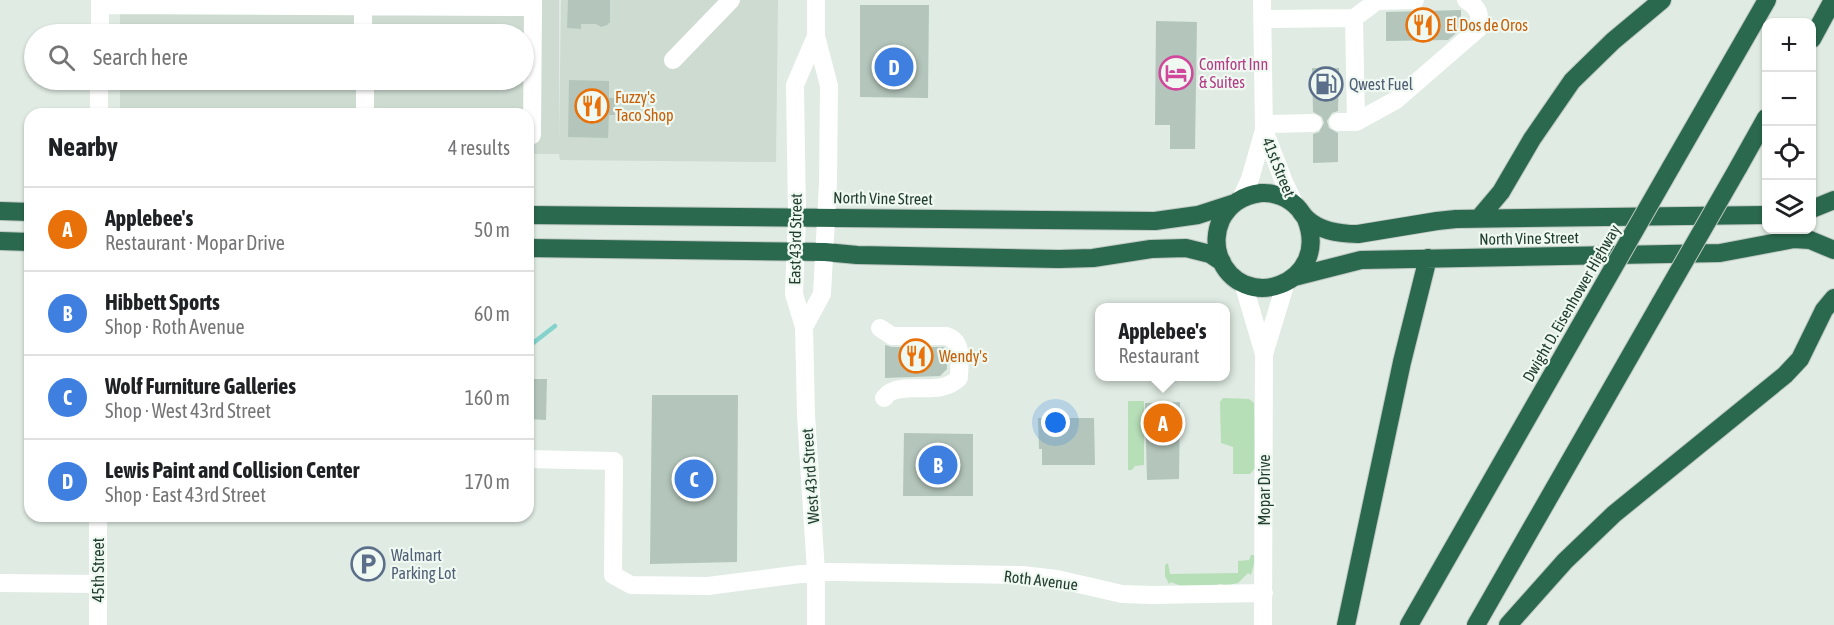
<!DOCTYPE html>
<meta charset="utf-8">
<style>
body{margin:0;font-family:"Asap Condensed",sans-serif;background:#f2f2f2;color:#202124}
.controls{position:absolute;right:18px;top:18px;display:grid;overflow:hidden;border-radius:12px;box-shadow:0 2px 4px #0004}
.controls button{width:54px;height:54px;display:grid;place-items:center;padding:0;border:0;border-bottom:2px solid #e0e0e0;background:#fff;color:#202124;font:30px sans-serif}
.you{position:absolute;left:1056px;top:423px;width:21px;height:21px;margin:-15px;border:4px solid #fff;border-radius:50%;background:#1a73e8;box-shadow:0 0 0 9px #1a73e833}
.badge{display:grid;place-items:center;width:39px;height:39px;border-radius:50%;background:#f8504f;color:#fff;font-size:20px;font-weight:700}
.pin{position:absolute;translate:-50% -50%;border:3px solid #fff;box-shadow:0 2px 6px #0006}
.popup{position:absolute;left:1095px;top:303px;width:135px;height:78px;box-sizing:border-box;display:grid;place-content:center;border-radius:12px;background:#fff;filter:drop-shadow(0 2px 4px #0005);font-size:20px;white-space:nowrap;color:#757577}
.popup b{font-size:22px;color:#202124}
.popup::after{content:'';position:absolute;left:50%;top:100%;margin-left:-12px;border:12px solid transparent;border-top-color:#fff}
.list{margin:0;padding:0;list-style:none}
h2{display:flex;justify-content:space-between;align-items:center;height:78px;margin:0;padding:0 24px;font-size:26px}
h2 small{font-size:20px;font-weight:400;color:#757577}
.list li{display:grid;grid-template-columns:39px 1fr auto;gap:18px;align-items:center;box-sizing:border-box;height:84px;padding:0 24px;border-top:2px solid #e0e0e0}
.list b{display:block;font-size:22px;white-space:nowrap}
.list p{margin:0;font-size:20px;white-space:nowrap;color:#757577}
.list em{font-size:20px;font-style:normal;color:#757577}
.icon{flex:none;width:33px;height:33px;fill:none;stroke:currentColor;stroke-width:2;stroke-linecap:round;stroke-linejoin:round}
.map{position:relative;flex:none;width:1834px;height:625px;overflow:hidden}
.search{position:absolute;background:#fff;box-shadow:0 2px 4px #0004;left:24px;top:24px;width:510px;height:66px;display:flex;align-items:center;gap:15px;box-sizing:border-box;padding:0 21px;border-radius:33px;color:#757577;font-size:22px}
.panel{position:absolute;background:#fff;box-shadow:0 2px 4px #0004;left:24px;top:108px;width:510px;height:414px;border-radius:18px}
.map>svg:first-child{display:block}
.built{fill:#cddbd1}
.green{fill:#b6deb7}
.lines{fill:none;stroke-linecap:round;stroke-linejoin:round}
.stream{stroke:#83d3cc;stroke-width:4.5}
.building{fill:#b4c6bb}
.highway-casing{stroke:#c0c8c4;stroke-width:20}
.minor{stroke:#fff;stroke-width:18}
.highway{stroke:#2a694d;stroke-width:18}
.highway-bridge-casing{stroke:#c0c8c4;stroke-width:20;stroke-linecap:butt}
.highway-bridge{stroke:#2a694d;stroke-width:18}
.labels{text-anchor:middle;stroke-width:4.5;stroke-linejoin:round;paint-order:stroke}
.food-label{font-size:16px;fill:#c56008;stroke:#eff8f1;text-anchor:start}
.hotel-label{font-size:16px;fill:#b23c85;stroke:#eff8f1;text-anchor:start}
.service-label{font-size:16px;fill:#4e5e75;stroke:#eff8f1;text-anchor:start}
.street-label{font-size:16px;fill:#1f3c2d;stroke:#eff8f1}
</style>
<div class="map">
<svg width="1834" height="625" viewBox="0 0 1834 625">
<rect width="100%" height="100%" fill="#dfebe3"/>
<path class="built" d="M120 0H559V145L561 0H778L776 162 560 160 559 154H528V114H120V80H524V34H120Z"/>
<path class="green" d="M1223 398 1249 399 1254 403 1255 468 1250 474H1233V447L1221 443 1220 402Z
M1128 401H1144V465L1135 466 1132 470H1128Z
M1251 555H1254L1255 560 1251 575 1248 573 1238 583 1225 586 1221 584 1212 586H1181L1171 582 1169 584 1165 576V565L1168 563 1170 574 1238 573V561L1249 560Z"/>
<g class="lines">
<path class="stream" d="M528 347 555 326"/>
</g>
<path class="building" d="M568 0H610V22L607 25 601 27 596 24H581V29L567 28Z
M860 5H929L928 98 860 97Z
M1461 10V29L1448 40 1386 41V12Z
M1156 21 1197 22 1195 149H1170V125H1155Z
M1312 68H1339L1338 111 1332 113 1327 121 1329 128 1338 133V162L1313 163V134L1319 132 1324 123 1322 117 1313 112Z
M569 80 609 81V98H615V115H609L608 138 568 137Z
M885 345 892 347H944L947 351V369L940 376 885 378Z
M528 379H547L546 420 528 419Z
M652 395H738L737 562 650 564Z
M1180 402 1179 479 1147 480 1145 403Z
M1038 418H1094L1095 465H1042V449H1039Z
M904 433 973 434V496H903Z"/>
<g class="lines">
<g class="highway-casing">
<path id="highway" d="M1812 39 1833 0
M1671 167 1767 0
M1738 168 1766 118
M1812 209 1834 200
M0 211 30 212
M528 215 1155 221 1198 215 1235 203
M1479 218 1501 192 1532 139 1572 81 1613 41 1662 0
M1306 219C1332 284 1241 316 1219 256 1215 245 1216 231 1221 220 1229 204 1244 195 1261 193 1275 192 1289 198 1298 208 1301 211 1303 216 1307 219 1320 231 1341 234 1358 234L1437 221 1456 219 1766 215
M0 241 30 242
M528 248 825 252 857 255 1059 259 1093 258 1151 249 1186 248 1210 254 1222 262
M1294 277 1361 260 1720 253 1794 239 1810 240 1834 250
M1346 625 1402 362 1428 258
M1409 625 1592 305
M1476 625 1661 302
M1508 625 1565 561 1614 514 1785 375 1800 359 1824 310 1834 298"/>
</g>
<path class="minor" d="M363 0V34
M1262 0 1264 130 1284 182 1295 205
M100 5 533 7V0
M1354 18 1356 122
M1262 19 1354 18 1377 1 1415 0
M100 34V0
M673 60 731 0
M365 80V114
M99 114V80
M1338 122H1356L1396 100 1478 29C1481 14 1479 8 1466 0
M1264 124 1313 123
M528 135H532L533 7
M1241 199 1250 179 1264 130
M1243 283 1264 354 1263 625
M804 327 822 294 828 183 829 86 816 36V0
M880 328 892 336H946C964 341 959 362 959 378 940 397 909 382 891 392 888 393 886 396 884 398
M1264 354 1286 282
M528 459 614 461 613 575 631 585 708 586 816 572H836L1022 575 1057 579 1122 594 1152 595 1264 593
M0 583 98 584
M98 625V516
M816 625V572L806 415 804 327 794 294 797 216 795 85 816 36"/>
<use href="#highway" class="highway"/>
<g class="highway-bridge-casing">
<path id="highway-bridge" d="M1661 302 1738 168
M1592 305 1671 167"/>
</g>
<use href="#highway-bridge" class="highway-bridge"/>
</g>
<defs>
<g id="restaurant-ring" transform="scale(1.725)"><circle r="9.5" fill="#eff8f1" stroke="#e8710a" stroke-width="1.5"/><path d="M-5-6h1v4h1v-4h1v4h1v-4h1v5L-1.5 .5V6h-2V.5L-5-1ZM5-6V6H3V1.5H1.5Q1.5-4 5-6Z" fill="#e8710a"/></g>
<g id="hotel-ring" transform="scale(1.725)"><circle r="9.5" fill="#eff8f1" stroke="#d1479c" stroke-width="1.5"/><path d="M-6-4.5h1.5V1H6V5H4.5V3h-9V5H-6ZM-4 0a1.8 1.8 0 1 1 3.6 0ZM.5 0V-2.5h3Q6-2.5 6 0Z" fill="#d1479c"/></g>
<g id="fuel-ring" transform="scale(1.725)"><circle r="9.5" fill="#eff8f1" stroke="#5c6f8a" stroke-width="1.5"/><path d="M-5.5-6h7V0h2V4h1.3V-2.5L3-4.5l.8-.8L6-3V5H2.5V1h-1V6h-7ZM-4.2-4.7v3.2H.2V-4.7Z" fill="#5c6f8a"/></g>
<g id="parking-ring" transform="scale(1.725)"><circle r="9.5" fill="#eff8f1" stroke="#5c6f8a" stroke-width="1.5"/><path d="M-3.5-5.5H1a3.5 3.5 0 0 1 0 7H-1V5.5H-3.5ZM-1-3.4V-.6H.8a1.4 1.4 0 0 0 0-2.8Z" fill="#5c6f8a"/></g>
</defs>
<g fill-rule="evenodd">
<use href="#restaurant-ring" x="1423" y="25"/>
<use href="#hotel-ring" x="1176" y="73"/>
<use href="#fuel-ring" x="1326" y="84"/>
<use href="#restaurant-ring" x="592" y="106"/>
<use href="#restaurant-ring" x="916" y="356"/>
<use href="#parking-ring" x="368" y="564"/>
</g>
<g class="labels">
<g class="food-label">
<text x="1446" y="31">El Dos de Oros</text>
<text x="615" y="103">Fuzzy's<tspan x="615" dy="18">Taco Shop</tspan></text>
<text x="939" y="362">Wendy's</text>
</g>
<g class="hotel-label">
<text x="1199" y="70">Comfort Inn<tspan x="1199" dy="18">&amp; Suites</tspan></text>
</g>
<g class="service-label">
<text x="1349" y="90">Qwest Fuel</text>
<text x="391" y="561">Walmart<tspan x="391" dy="18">Parking Lot</tspan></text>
</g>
<g class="street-label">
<text transform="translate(1279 167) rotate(68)" y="6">41st Street</text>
<text transform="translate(883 198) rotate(1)" y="6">North Vine Street</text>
<text transform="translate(1529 238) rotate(-1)" y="6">North Vine Street</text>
<text transform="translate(795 239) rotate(-89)" y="6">East 43rd Street</text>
<text transform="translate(1571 303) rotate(-60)" y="6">Dwight D. Eisenhower Highway</text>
<text transform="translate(810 476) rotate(-94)" y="6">West 43rd Street</text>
<text transform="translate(1264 490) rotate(-90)" y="6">Mopar Drive</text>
<text transform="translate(98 570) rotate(-90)" y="6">45th Street</text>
<text transform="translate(1041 580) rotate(7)" y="6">Roth Avenue</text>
</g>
</g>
</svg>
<div class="controls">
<button>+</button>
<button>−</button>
<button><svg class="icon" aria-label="locate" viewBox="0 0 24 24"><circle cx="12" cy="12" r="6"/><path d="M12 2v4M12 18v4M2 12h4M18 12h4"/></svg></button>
<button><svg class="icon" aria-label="layers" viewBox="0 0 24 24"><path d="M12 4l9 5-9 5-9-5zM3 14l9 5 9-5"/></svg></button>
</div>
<div class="you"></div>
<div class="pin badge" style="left:1163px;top:423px;background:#e8710a">A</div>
<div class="popup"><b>Applebee's</b>Restaurant</div>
<div class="pin badge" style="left:938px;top:465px;background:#3f7fe0">B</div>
<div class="pin badge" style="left:694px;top:479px;background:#3f7fe0">C</div>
<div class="pin badge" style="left:894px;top:67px;background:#3f7fe0">D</div>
<div class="search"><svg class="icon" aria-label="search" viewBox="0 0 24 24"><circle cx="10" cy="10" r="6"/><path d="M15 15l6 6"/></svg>Search here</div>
<section class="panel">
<h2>Nearby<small>4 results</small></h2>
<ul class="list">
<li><span class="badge" style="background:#e8710a">A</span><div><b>Applebee's</b><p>Restaurant · Mopar Drive</p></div><em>50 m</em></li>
<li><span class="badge" style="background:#3f7fe0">B</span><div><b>Hibbett Sports</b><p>Shop · Roth Avenue</p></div><em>60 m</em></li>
<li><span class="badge" style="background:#3f7fe0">C</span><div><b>Wolf Furniture Galleries</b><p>Shop · West 43rd Street</p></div><em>160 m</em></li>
<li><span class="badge" style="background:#3f7fe0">D</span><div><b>Lewis Paint and Collision Center</b><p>Shop · East 43rd Street</p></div><em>170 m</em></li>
</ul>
</section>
</div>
